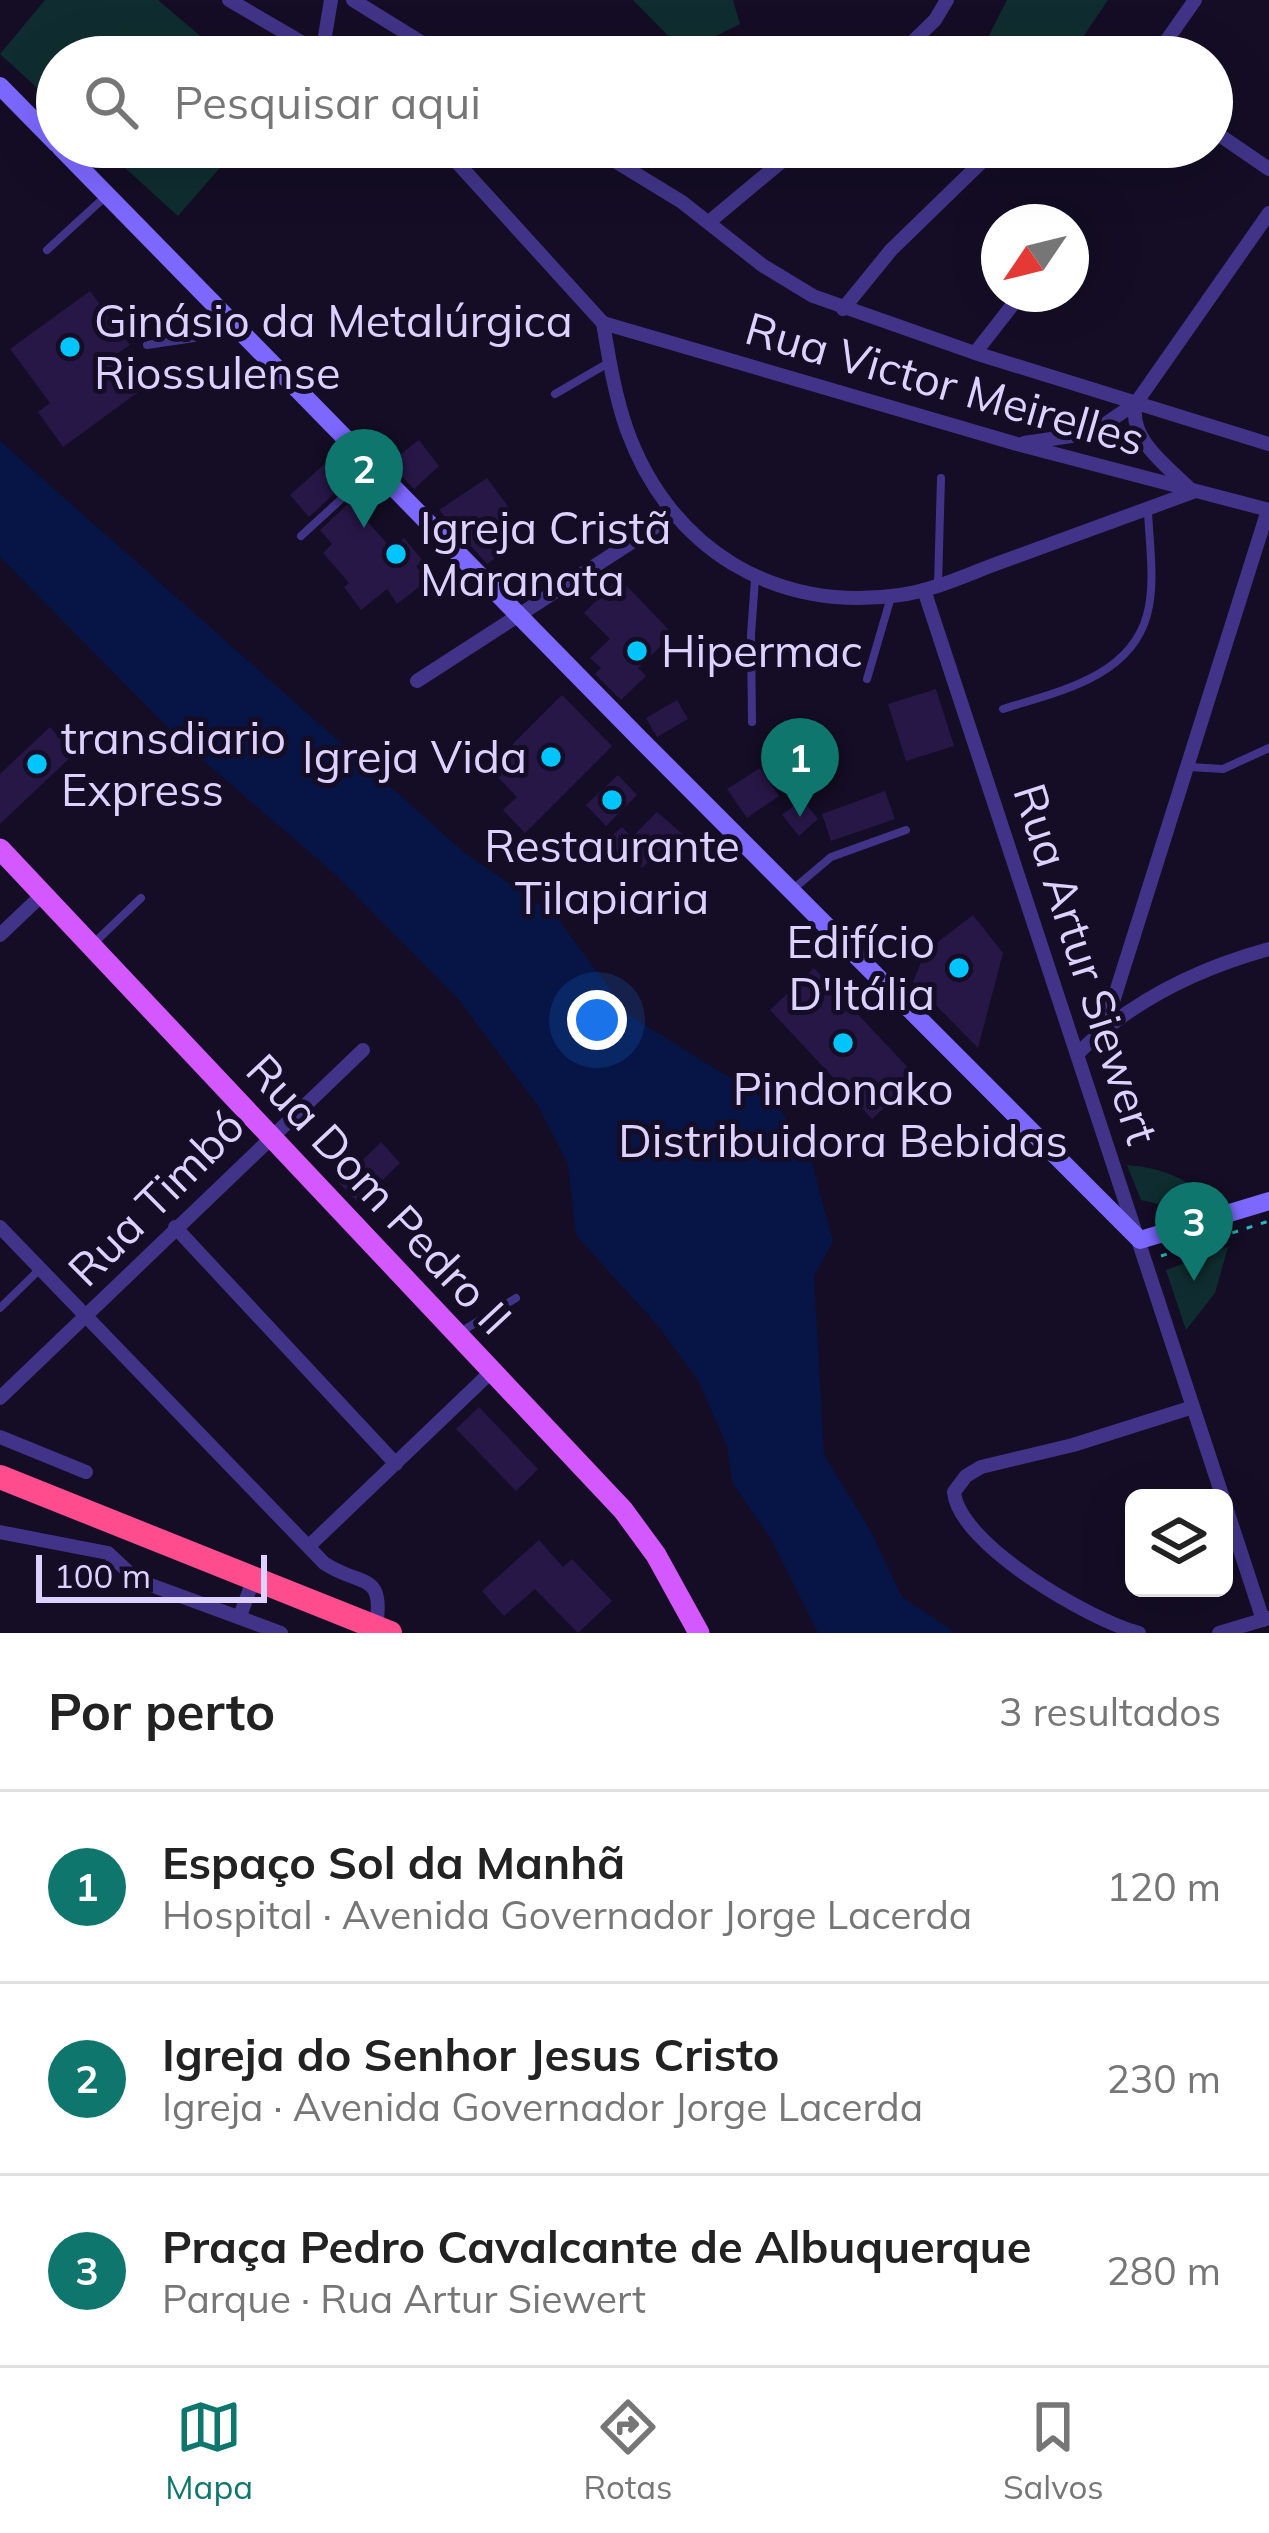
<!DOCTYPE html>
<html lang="pt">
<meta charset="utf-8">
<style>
body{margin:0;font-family:Mulish,sans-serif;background:#f2f2f2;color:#222}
.controls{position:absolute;right:36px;bottom:36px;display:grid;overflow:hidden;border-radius:18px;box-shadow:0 12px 48px #0002}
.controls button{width:108px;height:108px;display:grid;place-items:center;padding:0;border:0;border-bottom:3px solid #e0e0e0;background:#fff;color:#222;font:60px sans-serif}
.compass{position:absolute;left:981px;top:204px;width:108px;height:108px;border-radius:50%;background:#fff;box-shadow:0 12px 48px #0002;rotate:235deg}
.scale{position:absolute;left:36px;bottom:30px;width:231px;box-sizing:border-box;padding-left:12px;border:6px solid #dcd1ff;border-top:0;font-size:33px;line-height:42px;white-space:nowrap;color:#dcd1ff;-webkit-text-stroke:9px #140d25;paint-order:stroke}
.you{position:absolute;left:597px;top:1020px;width:42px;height:42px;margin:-30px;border:9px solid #fff;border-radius:50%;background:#1a73e8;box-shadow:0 0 0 18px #1a73e833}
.badge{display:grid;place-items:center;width:78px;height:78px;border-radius:50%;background:#0f766e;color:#fff;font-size:39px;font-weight:700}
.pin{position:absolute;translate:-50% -99px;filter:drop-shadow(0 3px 6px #0008)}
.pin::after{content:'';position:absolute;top:63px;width:42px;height:36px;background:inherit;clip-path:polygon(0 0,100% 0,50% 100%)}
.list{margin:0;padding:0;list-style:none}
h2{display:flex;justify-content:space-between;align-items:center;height:156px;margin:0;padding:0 48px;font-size:51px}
h2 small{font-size:39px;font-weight:400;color:#767676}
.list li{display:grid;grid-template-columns:78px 1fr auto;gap:36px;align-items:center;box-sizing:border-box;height:192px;padding:0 48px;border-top:3px solid #e0e0e0}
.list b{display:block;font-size:45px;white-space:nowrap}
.list p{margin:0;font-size:39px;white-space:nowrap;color:#767676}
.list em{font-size:39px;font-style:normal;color:#767676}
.icon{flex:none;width:66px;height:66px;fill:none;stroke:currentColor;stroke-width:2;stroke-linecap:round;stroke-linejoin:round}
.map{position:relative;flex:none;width:1269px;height:1633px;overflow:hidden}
.search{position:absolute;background:#fff;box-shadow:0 12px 48px #0002;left:36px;right:36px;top:36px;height:132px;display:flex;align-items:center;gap:30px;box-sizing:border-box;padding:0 42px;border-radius:66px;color:#767676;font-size:45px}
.sheet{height:732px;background:#fff}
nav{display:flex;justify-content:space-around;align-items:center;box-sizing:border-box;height:168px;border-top:3px solid #e0e0e0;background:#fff;font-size:33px;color:#767676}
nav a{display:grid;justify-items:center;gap:6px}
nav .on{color:#0f766e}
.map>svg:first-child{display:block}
.green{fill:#0f2d30}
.water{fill:#061545}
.building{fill:#271747}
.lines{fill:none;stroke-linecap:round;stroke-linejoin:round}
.path{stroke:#25b6be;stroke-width:3;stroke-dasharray:6 9;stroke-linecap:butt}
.lane{stroke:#413488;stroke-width:8}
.street{stroke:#413488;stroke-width:14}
.secondary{stroke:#7d68ff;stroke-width:18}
.primary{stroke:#d458ff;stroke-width:21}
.highway{stroke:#ff4c8d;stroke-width:24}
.poi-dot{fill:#00c5fc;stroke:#140d25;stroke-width:4.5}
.labels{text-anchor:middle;stroke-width:10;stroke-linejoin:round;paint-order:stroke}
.poi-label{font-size:45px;fill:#dcd1ff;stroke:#140d25;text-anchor:start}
.street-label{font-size:45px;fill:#dcd1ff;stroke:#140d25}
</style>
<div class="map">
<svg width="1269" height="1633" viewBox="0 0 1269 1633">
<rect width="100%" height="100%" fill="#140d25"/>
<path class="green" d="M45 0H158L225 57H57V106L0 54Z
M633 0H733L740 24 684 52Z
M1007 0H1108L1083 37 1032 43 1020 57H978Z
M102 147H238L178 216Z
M1127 1165C1164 1168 1186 1179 1215 1202L1180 1209 1141 1200Z
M1228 1247 1215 1293 1186 1330 1166 1270Z"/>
<path class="water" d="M0 441 465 853 555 915 629 1015 780 1109 812 1163 833 1241 814 1276 824 1455 869 1528 902 1597 956 1633H818L771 1539 732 1482 727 1446 698 1380 659 1327 576 1235 568 1164 538 1106 459 1000 336 875 184 744 0 557Z"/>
<path class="building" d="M90 291 130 345 111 358 137 393 63 447 38 412 50 403 10 349Z
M419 440 439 466 414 489 389 463Z
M329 460 348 481 309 517 290 495Z
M487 478 512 512 497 523 514 545 487 564 439 510Z
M350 502 392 549 404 538 423 561 416 566 427 581 397 604 387 589 361 610 344 587 349 583 323 553 332 544 320 530Z
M619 578 673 634 638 668 646 676 621 700 595 674 601 668 590 658 610 639 584 613Z
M936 689 954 746 906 761 888 704Z
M562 695 612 746 525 833 503 810 517 797 489 768Z
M677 700 688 719 657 737 646 718Z
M50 727 74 754 0 824V774Z
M760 768 779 796 747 818 727 789Z
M618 775 637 795 606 826 586 805Z
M885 791 895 819 831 841 822 814Z
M802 799 818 819 799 836 782 815Z
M657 812 687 838 666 856 660 850 642 868 625 851 620 855 606 840 622 827 632 837Z
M973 915 1003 953 978 1048 913 982 925 952Z
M814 968 917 1077 872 1119 770 1010Z
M381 1142 400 1163 359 1203 339 1183Z
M479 1407 538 1469 516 1491 456 1429Z
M539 1540 563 1567 572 1559 612 1601 578 1633 535 1589 504 1616 482 1591Z"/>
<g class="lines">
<path class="path" d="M1161 1256 1269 1221"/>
<path class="lane" d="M47 250 106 196
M147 345 194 338 228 319
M555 394 610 362
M301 536 374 469
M938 584 941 478
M867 679 891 597
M1003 709C1056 692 1130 678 1147 615 1156 582 1149 543 1148 510
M752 722 751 635 755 579
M1189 767 1223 769 1269 748
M792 890 831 857 906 830
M93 944 141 898
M0 1308 39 1270
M459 1333 516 1298"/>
<path class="street" d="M229 0 327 57
M353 0 445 57
M322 54 331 0
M897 57 935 20 947 0
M1155 57 1195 0
M1212 130 1269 169
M443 147 603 323
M592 147 682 202 762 265 813 296 975 353 1269 444
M709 222 799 147
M843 309 891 250 997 147
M603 323C609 359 615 396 627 430 670 549 775 613 900 595 936 590 970 573 1004 561 1067 538 1130 515 1193 492 1170 468 1127 440 1136 403
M603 323 1017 444 1269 510
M975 353 1021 294
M1024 443 1092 433 1136 403 1269 213
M924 590 1223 1498
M417 681 675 514
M0 935 43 894
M1105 1027 1268 510
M1077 1054C1131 1001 1196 969 1269 949
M0 1227 324 1563C361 1588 385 1570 376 1627
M175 1227 396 1464
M0 1398 363 1050
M0 1437 86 1472
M1224 1501 1263 1620
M0 1532 108 1553
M309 1546 492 1371
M108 1553 137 1580 281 1633
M240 1616 254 1578
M1139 1633C1090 1620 959 1545 954 1492L966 1476 981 1467 1073 1445 1193 1407
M1219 1633 1269 1618"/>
<path class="secondary" d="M0 86 57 144
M60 147 640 739 1140 1240 1269 1201"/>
<path class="primary" d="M0 849 623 1510 656 1555 699 1633"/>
<path class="highway" d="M0 1477 390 1633"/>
</g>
<g class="poi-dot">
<circle cx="70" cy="347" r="12"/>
<circle cx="396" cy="554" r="12"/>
<circle cx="637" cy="651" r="12"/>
<circle cx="551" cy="757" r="12"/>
<circle cx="37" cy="764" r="12"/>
<circle cx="612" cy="800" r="12"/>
<circle cx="959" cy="968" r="12"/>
<circle cx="843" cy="1043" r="12"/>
</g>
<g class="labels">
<g class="poi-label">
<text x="94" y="337">Ginásio da Metalúrgica<tspan x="94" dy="52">Riossulense</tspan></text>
<text x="420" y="544">Igreja Cristã<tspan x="420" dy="52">Maranata</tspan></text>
<text x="661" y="667">Hipermac</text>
<text x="61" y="754">transdiario<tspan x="61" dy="52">Express</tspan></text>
<text x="527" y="773" text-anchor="end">Igreja Vida</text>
<text x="612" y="862" text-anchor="middle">Restaurante<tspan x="612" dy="52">Tilapiaria</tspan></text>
<text x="935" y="958" text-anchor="end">Edifício<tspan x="935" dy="52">D'Itália</tspan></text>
<text x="843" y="1105" text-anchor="middle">Pindonako<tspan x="843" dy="52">Distribuidora Bebidas</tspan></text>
</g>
<g class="street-label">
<text transform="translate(945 384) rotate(16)" y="16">Rua Victor Meirelles</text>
<text transform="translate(1086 964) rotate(72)" y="16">Rua Artur Siewert</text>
<text transform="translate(379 1194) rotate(47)" y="16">Rua Dom Pedro II</text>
<text transform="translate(156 1198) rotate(-45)" y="16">Rua Timbó</text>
</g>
</g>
</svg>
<div class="controls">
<button><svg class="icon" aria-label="layers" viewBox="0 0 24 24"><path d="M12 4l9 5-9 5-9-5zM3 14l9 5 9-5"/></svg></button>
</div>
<svg class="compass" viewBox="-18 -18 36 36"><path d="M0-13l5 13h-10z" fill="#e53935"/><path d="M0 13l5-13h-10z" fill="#767676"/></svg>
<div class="scale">100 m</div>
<div class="you"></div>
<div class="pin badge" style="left:800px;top:817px">1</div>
<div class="pin badge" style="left:364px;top:528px">2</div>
<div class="pin badge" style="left:1194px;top:1281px">3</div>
<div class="search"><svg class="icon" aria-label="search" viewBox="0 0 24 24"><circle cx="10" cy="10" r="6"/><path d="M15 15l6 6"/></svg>Pesquisar aqui</div>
</div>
<section class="sheet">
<h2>Por perto<small>3 resultados</small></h2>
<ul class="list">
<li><span class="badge">1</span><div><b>Espaço Sol da Manhã</b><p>Hospital · Avenida Governador Jorge Lacerda</p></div><em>120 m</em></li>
<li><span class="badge">2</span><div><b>Igreja do Senhor Jesus Cristo</b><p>Igreja · Avenida Governador Jorge Lacerda</p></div><em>230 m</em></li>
<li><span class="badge">3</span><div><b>Praça Pedro Cavalcante de Albuquerque</b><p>Parque · Rua Artur Siewert</p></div><em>280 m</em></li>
</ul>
</section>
<nav>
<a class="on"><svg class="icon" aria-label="map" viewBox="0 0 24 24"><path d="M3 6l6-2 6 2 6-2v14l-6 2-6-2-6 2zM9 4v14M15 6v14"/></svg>Mapa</a>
<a><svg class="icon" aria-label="directions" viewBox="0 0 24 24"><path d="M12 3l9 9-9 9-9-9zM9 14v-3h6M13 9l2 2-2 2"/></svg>Rotas</a>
<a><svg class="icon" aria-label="saved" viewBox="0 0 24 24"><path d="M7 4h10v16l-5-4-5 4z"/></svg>Salvos</a>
</nav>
